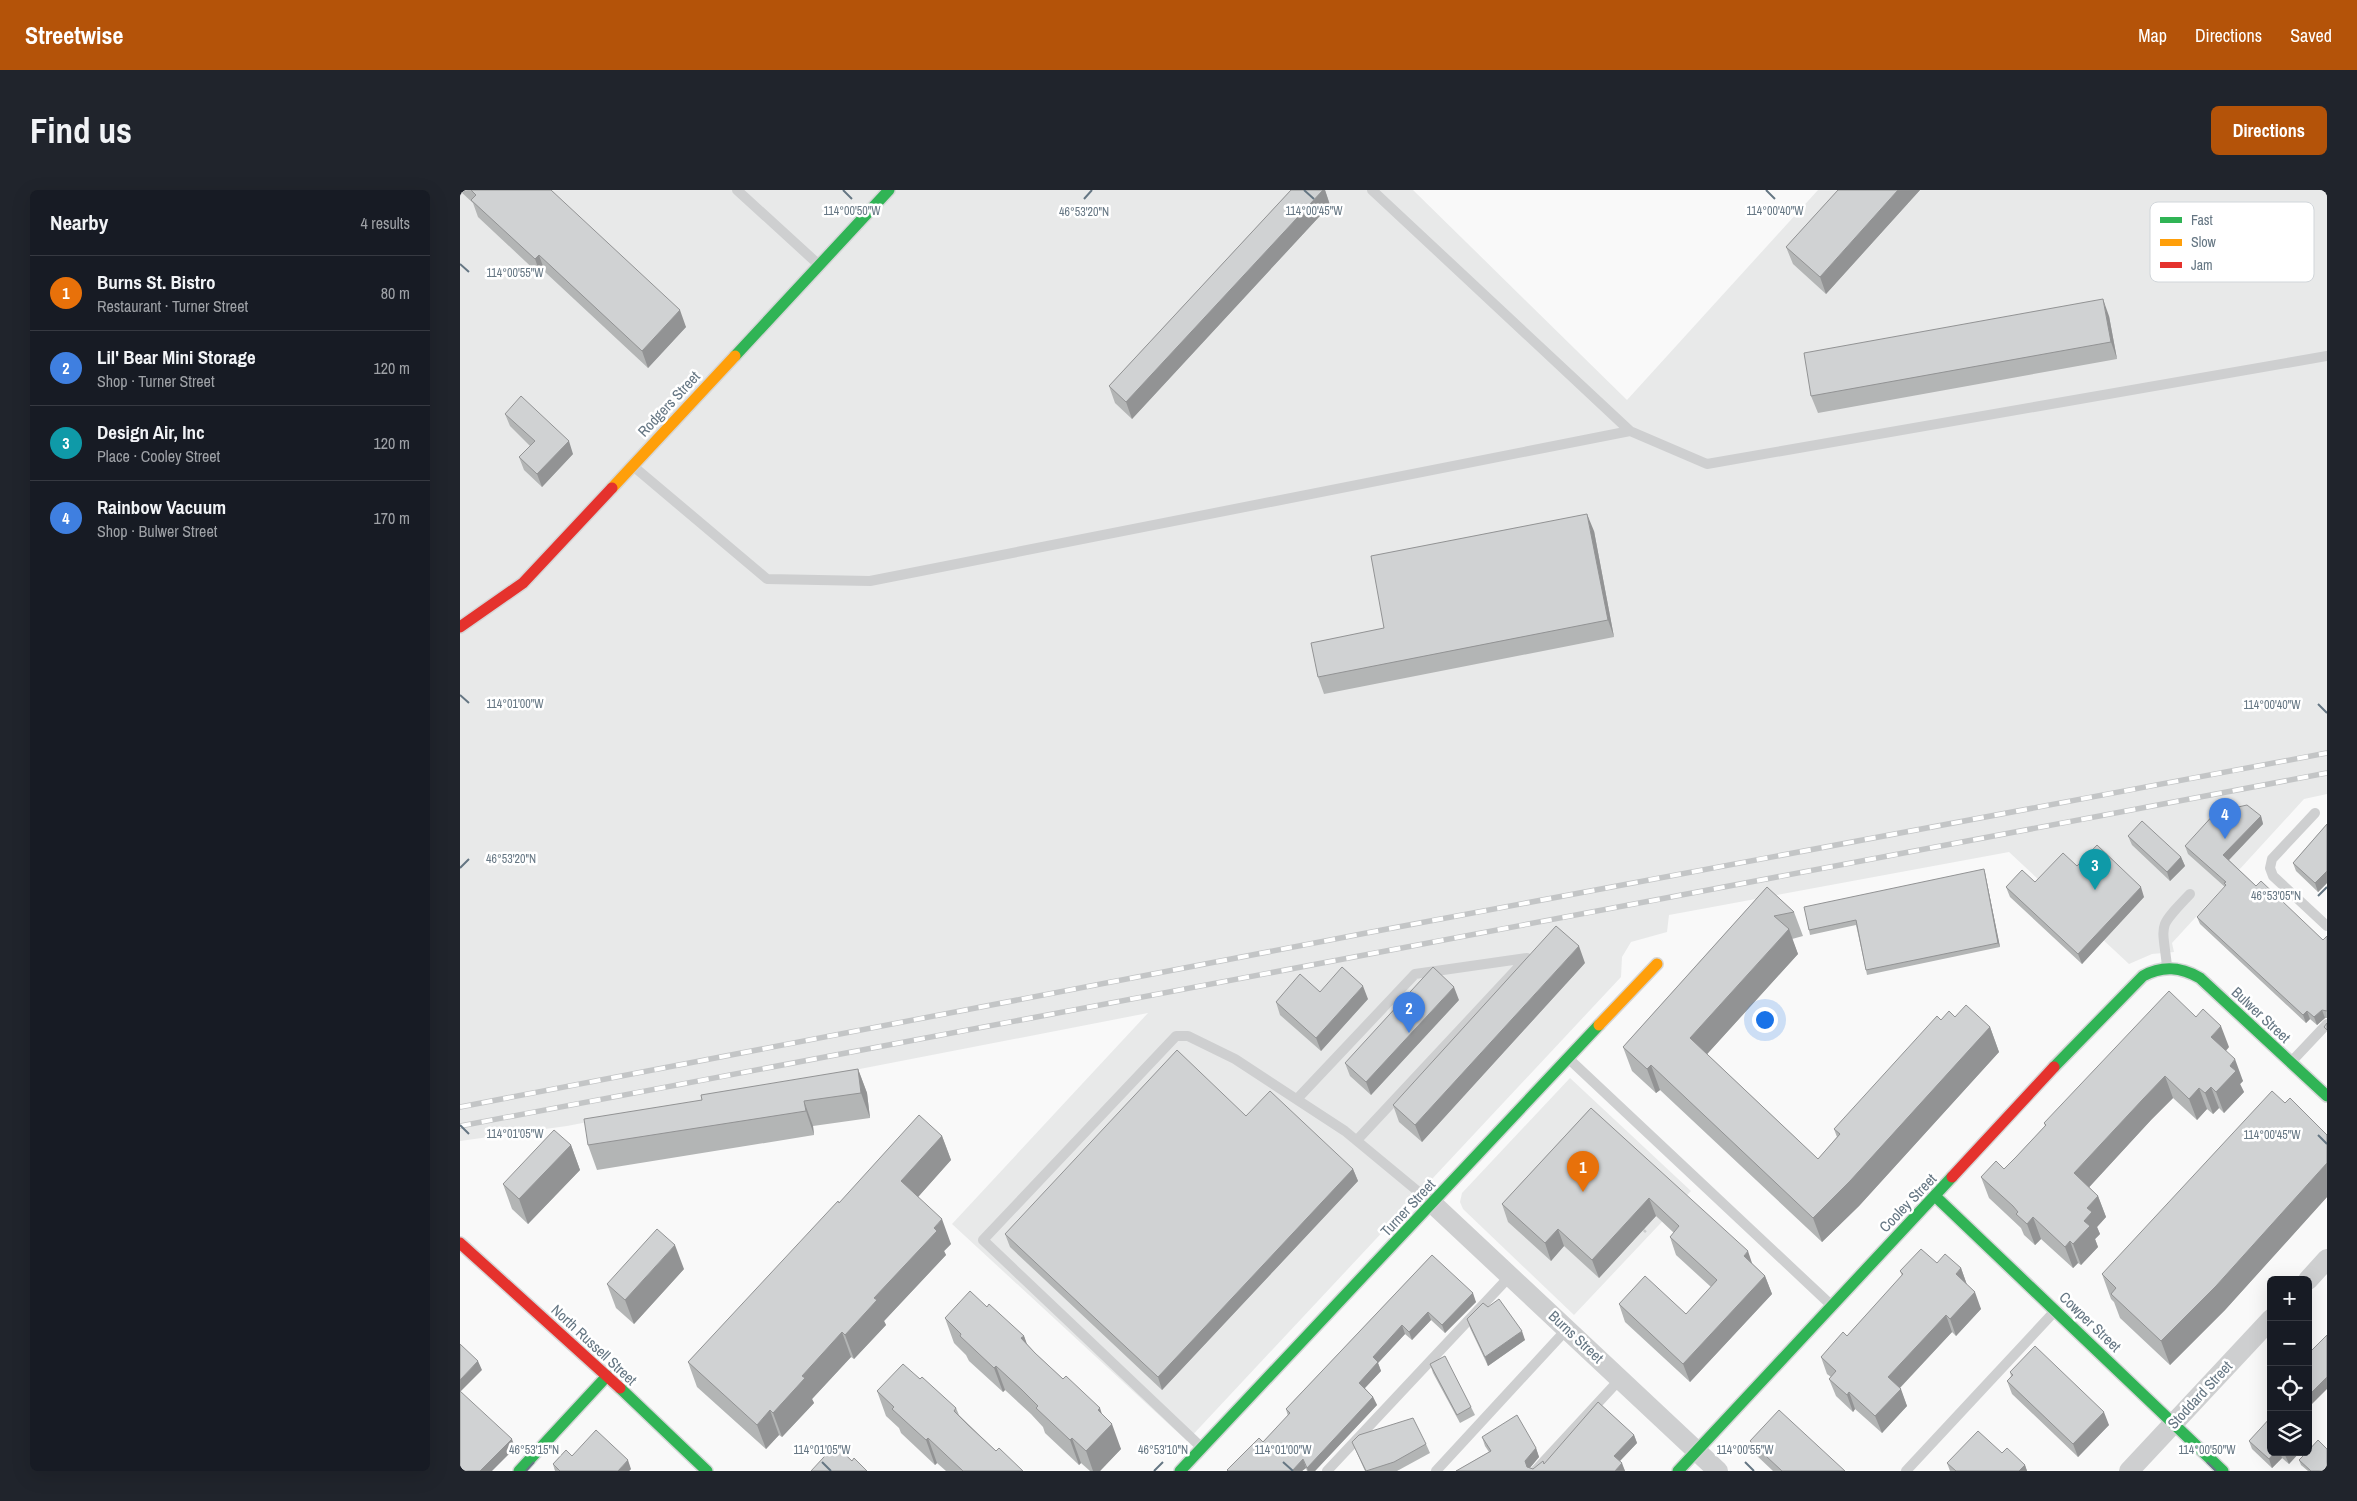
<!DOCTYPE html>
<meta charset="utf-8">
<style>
body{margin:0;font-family:"Archivo Narrow",sans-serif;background:#20242c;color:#f1f3f6}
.controls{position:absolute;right:15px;bottom:15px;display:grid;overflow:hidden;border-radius:8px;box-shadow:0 5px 20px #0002}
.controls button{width:45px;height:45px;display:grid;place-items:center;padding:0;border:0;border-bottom:1px solid #363941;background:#171b24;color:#f1f3f6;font:25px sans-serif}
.you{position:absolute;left:1304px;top:829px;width:18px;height:18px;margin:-12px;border:4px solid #fff;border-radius:50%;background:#1a73e8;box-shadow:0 0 0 8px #1a73e833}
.badge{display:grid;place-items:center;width:32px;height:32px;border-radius:50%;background:#b45309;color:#fff;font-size:16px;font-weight:700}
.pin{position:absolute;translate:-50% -41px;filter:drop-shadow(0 1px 2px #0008)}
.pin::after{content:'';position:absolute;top:26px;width:18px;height:15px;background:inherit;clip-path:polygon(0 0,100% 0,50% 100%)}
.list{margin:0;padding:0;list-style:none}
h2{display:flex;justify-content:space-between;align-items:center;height:65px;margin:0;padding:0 20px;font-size:21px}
h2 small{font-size:16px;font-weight:400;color:#9ea1a6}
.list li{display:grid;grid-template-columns:32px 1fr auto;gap:15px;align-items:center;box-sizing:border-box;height:75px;padding:0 20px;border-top:1px solid #363941}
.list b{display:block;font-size:19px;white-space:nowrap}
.list p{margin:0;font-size:16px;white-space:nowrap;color:#9ea1a6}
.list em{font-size:16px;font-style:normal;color:#9ea1a6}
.icon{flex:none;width:28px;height:28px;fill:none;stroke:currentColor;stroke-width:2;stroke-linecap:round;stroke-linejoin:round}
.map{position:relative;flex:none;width:1867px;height:1281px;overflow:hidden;border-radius:8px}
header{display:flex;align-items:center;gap:30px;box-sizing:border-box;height:70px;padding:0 25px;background:#b45309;color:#fff}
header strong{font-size:24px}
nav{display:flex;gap:28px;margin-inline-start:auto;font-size:18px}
.intro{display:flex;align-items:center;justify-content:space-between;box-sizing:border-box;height:120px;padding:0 30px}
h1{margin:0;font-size:35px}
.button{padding:12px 22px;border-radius:8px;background:#b45309;color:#fff;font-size:18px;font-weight:700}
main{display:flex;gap:30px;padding:0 30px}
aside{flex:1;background:#171b24;border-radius:8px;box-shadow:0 5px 20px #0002}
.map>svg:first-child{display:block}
.built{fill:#e8e9e9}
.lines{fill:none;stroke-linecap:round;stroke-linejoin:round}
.fast-casing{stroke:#d5d6d7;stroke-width:14}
.slow-casing{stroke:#d5d6d7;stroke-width:14}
.jam-casing{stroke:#d5d6d7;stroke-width:14}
.path{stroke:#cbcccd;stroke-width:3;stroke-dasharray:2.5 2.5;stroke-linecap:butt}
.lane{stroke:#cecfd0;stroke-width:10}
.street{stroke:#cecfd0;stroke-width:20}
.fast{stroke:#30b455;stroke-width:11}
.slow{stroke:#ff9f0a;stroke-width:11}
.jam{stroke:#e5322d;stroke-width:11}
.rail-casing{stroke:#c3c5c6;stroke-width:5.5}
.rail{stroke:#fff;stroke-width:4;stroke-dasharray:11;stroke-linecap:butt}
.wall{fill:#b3b5b5}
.shaded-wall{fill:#929394}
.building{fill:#d0d2d3;stroke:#929394}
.ticks{fill:none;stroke:#657683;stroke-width:2}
.labels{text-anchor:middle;stroke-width:5;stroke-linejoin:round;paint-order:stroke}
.street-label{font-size:15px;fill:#657683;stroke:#fff}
.key{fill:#fff;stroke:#d1d6da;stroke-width:1}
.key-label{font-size:14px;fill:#657683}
.ticks-label{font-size:12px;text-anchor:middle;fill:#657683;stroke:#fff;stroke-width:5;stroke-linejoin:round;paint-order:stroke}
</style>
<header>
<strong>Streetwise</strong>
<nav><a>Map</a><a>Directions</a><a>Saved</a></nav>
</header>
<div class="intro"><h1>Find us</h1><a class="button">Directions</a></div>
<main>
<aside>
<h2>Nearby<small>4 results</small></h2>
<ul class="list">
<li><span class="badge" style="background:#e8710a">1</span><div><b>Burns St. Bistro</b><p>Restaurant · Turner Street</p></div><em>80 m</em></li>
<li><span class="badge" style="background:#3f7fe0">2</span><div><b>Lil' Bear Mini Storage</b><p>Shop · Turner Street</p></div><em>120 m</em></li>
<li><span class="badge" style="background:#0f9aa8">3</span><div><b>Design Air, Inc</b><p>Place · Cooley Street</p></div><em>120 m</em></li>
<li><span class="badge" style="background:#3f7fe0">4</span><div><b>Rainbow Vacuum</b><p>Shop · Bulwer Street</p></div><em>170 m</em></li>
</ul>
</aside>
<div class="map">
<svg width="1867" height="1281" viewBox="0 0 1867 1281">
<rect width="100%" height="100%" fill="#f9f9f9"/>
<path class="built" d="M0 0H953L1167 210 1358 0H1867V604L1844 609 1712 753 1714 762 1692 764 1669 774 1549 662 1209 725 1207 742 1171 752 1162 767 1161 787 727 1251 492 1034 688 823 107 936 0 951Z
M1110 888 1231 1001 1114 1125 1003 1019 1000 1012 1002 1003Z"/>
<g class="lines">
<g class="fast-casing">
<path id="fast" d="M275 166 429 0
M1594 877 1683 786C1703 775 1721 777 1740 788L1867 906
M1475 1006 1763 1281
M160 1198 247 1281
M59 1281 147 1186
M720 1281 1139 835
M1218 1281 1492 987"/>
</g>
<g class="slow-casing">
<path id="slow" d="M152 298 275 166
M1139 835 1197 774"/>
</g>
<g class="jam-casing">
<path id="jam" d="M0 437 63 393 152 298
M1492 987 1594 877
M0 1053 160 1198"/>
</g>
<path class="path" d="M1184 1042 1187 1039"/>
<path class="lane" d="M277 0 358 74
M912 0 1170 241
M173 276 307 389 410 391 1170 241 1247 274 1867 166
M1855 623 1812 669 1810 678 1813 686 1867 736
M1707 776C1702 731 1697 739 1730 704
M1109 869 1370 1114
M1832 871 1867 834
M837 909 955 784 1067 768
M898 949 1067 768
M741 1257 523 1050 716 846H728L775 869 885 941 972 1013
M867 1281 1050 1086
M976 1281 1107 1139
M1075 1281 1161 1188
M1446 1281 1595 1121"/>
<path class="street" d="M973 1014 1258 1281
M1848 1090 1867 1069
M1669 1281 1811 1129"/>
<use href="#fast" class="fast"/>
<use href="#slow" class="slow"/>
<use href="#jam" class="jam"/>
<g class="rail-casing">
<path id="rail" d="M0 917 922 740 1867 563
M0 936 1867 583"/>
</g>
<use href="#rail" class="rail"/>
</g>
<path class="wall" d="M0 0H91L226 137 188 178 85 82 81 86 18 27 13 13 0 1Z
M831 0H865L870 15 672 229 655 213 649 196Z
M1378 0H1460L1366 104 1333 74 1326 57Z
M1649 126 1657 169 1358 223 1351 206Z
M45 224 113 264 82 297 64 280 59 267 70 256 50 236Z
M1134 341 1154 447 864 504 858 487 924 438Z
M1801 626 1803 634 1769 670 1796 696 1863 750 1867 746V828H1865L1857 835 1850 829 1846 833 1740 734 1737 727 1765 697 1728 664 1725 656Z
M1867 634V693L1858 702 1836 681 1833 673Z
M1668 646 1721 667 1725 676 1710 691 1672 655Z
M1617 676 1684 707 1622 774 1550 707 1546 697 1575 692Z
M1525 683 1540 757 1407 785 1406 780 1396 735 1350 745 1349 740Z
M1307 697 1334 722 1343 746 1332 749 1338 764 1247 864 1358 969 1377 947 1374 939 1481 830 1495 827 1530 837 1539 862 1399 1016 1362 1052 1200 900 1196 903 1172 881 1163 857Z
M1125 773 962 952 939 932 933 915Z
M860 802 908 809 861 861 820 825 816 812Z
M999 810 911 905 890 886 885 873Z
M1769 857 1766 861 1783 891 1780 894 1784 902 1764 923 1759 918 1753 924 1747 919 1737 930 1713 908 1691 930 1629 997 1638 1006 1646 1027 1637 1037 1640 1044 1635 1049 1638 1057 1621 1075 1618 1073 1613 1078 1581 1049 1575 1055 1564 1045 1561 1038 1529 1008 1521 987 1544 979 1556 967 1585 936 1584 933Z
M398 879 407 903 410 928 353 936 354 945 137 980 128 955 242 910Z
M1131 918 1305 1086 1312 1104 1230 1192 1165 1132 1159 1114 1226 1124 1251 1097 1216 1065 1210 1047 1214 1043 1196 1026 1139 1088 1104 1056 1091 1071 1048 1032 1042 1014Z
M786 926 893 979 898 991 702 1200 550 1057 545 1044Z
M1867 945V1007L1765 1120 1710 1175 1660 1128 1654 1112 1651 1109 1642 1084Z
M482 946 491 970 458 1007 491 1054 484 1061 486 1065 424 1131 426 1135 394 1169 391 1167 352 1209 354 1213 322 1247 319 1245 306 1259 237 1197 228 1172 379 1013Z
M111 955 120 980 68 1034 52 1019 43 994Z
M972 1065 1016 1112 985 1143 971 1130 952 1150 945 1144 918 1173 921 1181 905 1198 913 1207 917 1215 855 1281H847L846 1278 842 1281H768L767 1280 803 1252 828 1226 826 1219Z
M1477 1073 1501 1078 1507 1095 1521 1119 1496 1146 1492 1142 1440 1198 1447 1216 1422 1243 1395 1219 1393 1222 1376 1206 1369 1189 1371 1187 1367 1184 1361 1167 1387 1146 1442 1086 1440 1081Z
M224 1079 174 1134 156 1118 147 1094Z
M527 1117 564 1146 566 1153 575 1163 642 1225 661 1259 640 1281H630L621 1273 619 1275 585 1243 583 1237 571 1224 545 1200 543 1202 509 1171 506 1165 494 1153 485 1128Z
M1028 1117 1065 1150 1028 1176 1010 1138 1007 1129Z
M970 1174 1011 1217 1015 1225 1000 1233 973 1183Z
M1550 1182 1649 1235 1618 1267 1552 1204 1547 1191 1551 1186Z
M460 1189 496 1218 499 1225 536 1261 563 1281H486L477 1273 475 1275 441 1243 439 1238 426 1226 417 1201Z
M1174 1245 1177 1253 1160 1271 1165 1281H996L1029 1262 1025 1256 1022 1247 1076 1258 1079 1267 1070 1278 1073 1279 1084 1274Z
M1290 1251 1385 1281H1313L1295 1264Z
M1789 1251 1811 1262H1840L1829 1274 1822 1268 1812 1278 1792 1259Z
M892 1252 966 1254 970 1263 937 1281H905Z
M1542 1263 1565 1275 1567 1281H1490L1487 1273Z
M112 1266 171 1279 169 1281H95L93 1274Z
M1839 1270 1867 1281H1848L1841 1275Z"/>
<path class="shaded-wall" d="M863 0H865L870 15 672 229 666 212Z
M1438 0H1460L1366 104 1360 87Z
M79 65 85 82 81 86 75 69Z
M1643 109 1649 126 1657 169 1651 152Z
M220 120 226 137 188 178 182 161Z
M109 251 113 264 82 297 77 284Z
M1127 324 1134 341 1154 447 1148 430Z
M1801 626 1803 634 1766 673 1763 665Z
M1721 667 1725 676 1710 691 1707 682Z
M1524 679 1525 683 1540 757 1538 753Z
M1867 681V693L1858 702 1855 693Z
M1681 697 1684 707 1622 774 1618 764Z
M1329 739 1338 764 1239 873 1230 848Z
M1119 756 1125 773 962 952 955 935Z
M903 796 908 809 861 861 856 848Z
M994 797 999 810 911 905 906 892Z
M1862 820 1865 828 1857 835 1854 827Z
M1847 821 1850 829 1846 833 1843 825Z
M1761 836 1769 857 1759 868 1751 847Z
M1530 837 1539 862 1399 1016 1362 1052 1353 1028Z
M1775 869 1783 891 1780 894 1784 902 1764 923 1756 902 1770 876Z
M1191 875 1200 900 1196 903 1187 879Z
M398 879 407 903 410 928 401 903Z
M1705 886 1713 908 1691 930 1622 1005 1614 983 1683 909Z
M1751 897 1759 918 1753 924 1745 903Z
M1739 898 1747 919 1737 930 1729 909Z
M344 911 353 936 354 945 346 921Z
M482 946 491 970 450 1016 441 991Z
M111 955 120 980 68 1034 59 1009Z
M1867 973V1007L1765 1120 1710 1175 1701 1151Z
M893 979 898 991 702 1200 698 1187Z
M1638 1006 1646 1027 1637 1037 1640 1044 1635 1049 1638 1057 1621 1075 1613 1054 1624 1031 1627 1018Z
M1189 1008 1196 1026 1139 1088 1132 1070Z
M1573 1027 1581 1049 1575 1055 1567 1034Z
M482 1029 491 1054 484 1061 486 1065 424 1131 426 1135 394 1169 385 1145 414 1108Z
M1098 1039 1104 1056 1091 1071 1085 1053Z
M1610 1051 1618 1073 1613 1078 1605 1057Z
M215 1055 224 1079 174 1134 165 1110Z
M1288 1061 1294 1079 1284 1066Z
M1501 1078 1507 1095 1496 1084Z
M1305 1086 1312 1104 1230 1192 1223 1174Z
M1515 1102 1521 1119 1496 1146 1490 1129Z
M1013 1103 1016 1112 985 1143 982 1135Z
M968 1122 971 1130 952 1150 949 1142Z
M1486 1125 1492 1142 1434 1204 1428 1187Z
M942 1135 945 1144 918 1173 921 1181 902 1201 899 1193 913 1167Z
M1062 1141 1065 1150 1028 1176 1025 1167Z
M382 1142 391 1167 352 1209 354 1213 322 1247 313 1223 342 1186Z
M564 1146 573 1170 561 1148Z
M18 1171 22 1180 0 1202V1190Z
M536 1176 545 1200 543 1202 534 1178Z
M1867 1187V1199L1848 1218V1206Z
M1441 1199 1447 1216 1422 1243 1415 1226Z
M1389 1202 1395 1219 1393 1222 1387 1205Z
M913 1207 917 1215 855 1281H848L847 1278Z
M640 1218 647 1239 652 1234 661 1259 640 1281H633L626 1261 638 1220Z
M310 1220 319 1245 306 1259 297 1235Z
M1644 1222 1649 1235 1618 1267 1613 1254Z
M1174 1245 1177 1253 1157 1274 1154 1266Z
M468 1248 477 1273 475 1275 466 1250Z
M612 1248 621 1273 619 1275 610 1250Z
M52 1249 55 1258 32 1281H20Z
M1076 1258 1079 1267 1068 1280 1065 1271Z
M1815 1262H1820L1822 1268 1812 1278 1809 1269Z
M1828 1262H1840L1829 1274 1825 1265Z
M843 1269 846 1278 842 1281H832Z
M168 1270 171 1279 169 1281H158Z
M1162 1273 1165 1281H1155Z
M1565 1275 1567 1281H1559Z"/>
<path class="building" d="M11 0H91L220 120 182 161 79 65 75 69 11 10 16 5Z
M831 0H863L666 212 649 196Z
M1378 0H1438L1360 87 1326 57Z
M1643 109 1651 152 1351 206 1344 163Z
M61 206 109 251 77 284 59 267 75 251 45 224Z
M1127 324 1148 430 858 487 851 453 924 438 911 366Z
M1787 615 1801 626 1763 665 1796 696 1801 691 1863 750 1867 746V821L1862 820 1854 827 1847 821 1843 825 1737 727 1766 695 1764 693 1766 692 1725 656 1756 622Z
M1682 631 1721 667 1707 682 1668 646Z
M1867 634V681L1855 693 1833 673Z
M1637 655 1681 697 1618 764 1546 697 1562 680 1575 692 1603 663 1617 676Z
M1524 679 1538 753 1406 780 1396 730 1349 740 1344 717Z
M1307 697 1334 722 1314 726 1329 739 1230 848 1358 969 1380 944 1374 939 1477 826 1481 830 1489 821 1495 827 1506 815 1530 837 1390 991 1353 1028 1191 875 1187 879 1163 857Z
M1096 736 1119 756 955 935 933 915Z
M882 777 903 796 856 848 816 812 840 784 860 802Z
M973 777 994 797 906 892 885 873Z
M1709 801 1736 827 1743 819 1761 836 1751 847 1775 869 1770 876 1776 881 1756 902 1751 897 1745 903 1739 898 1729 909 1705 886 1683 909 1614 983 1638 1006 1627 1018 1632 1022 1624 1031 1630 1036 1613 1054 1610 1051 1605 1057 1573 1027 1567 1034 1556 1024 1558 1022 1553 1016 1521 987 1536 971 1544 979 1556 967 1586 935 1584 933Z
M1867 833V840L1864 837Z
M717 860 786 926 810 901 893 979 698 1187 545 1044Z
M398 879 401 903 344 911 346 921 128 955 124 929 242 910 241 905Z
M1812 901 1825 913 1830 908 1867 945V973L1756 1096 1701 1151 1651 1104 1656 1098 1642 1084Z
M1131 918 1288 1061 1284 1066 1305 1086 1223 1174 1159 1114 1185 1086 1226 1124 1257 1090 1210 1047 1219 1036 1189 1008 1132 1070 1098 1039 1085 1053 1042 1014Z
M459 925 482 946 441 991 482 1029 474 1038 477 1041 414 1108 417 1110 385 1145 382 1142 342 1186 345 1188 313 1223 310 1220 297 1235 228 1172 378 1011 379 1013Z
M94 940 111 955 59 1009 43 994Z
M197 1039 215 1055 165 1110 147 1094Z
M1461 1059 1477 1073 1485 1064 1501 1078 1496 1084 1515 1102 1490 1129 1486 1125 1428 1187 1441 1199 1415 1226 1389 1202 1387 1205 1369 1189 1376 1181 1361 1167 1383 1142 1387 1146 1443 1084 1440 1081Z
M972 1065 1013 1103 982 1135 968 1122 949 1142 942 1135 913 1167 918 1172 899 1193 913 1207 847 1278 843 1269 832 1281H768L767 1280 799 1248 803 1252 830 1223 826 1219Z
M510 1101 527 1117 529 1114 564 1146 561 1148 575 1163 603 1189 606 1186 640 1218 638 1220 652 1234 626 1261 612 1248 610 1250 576 1218 578 1216 562 1200 536 1176 534 1178 500 1146 501 1144 485 1128Z
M1039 1109 1062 1141 1025 1167 1007 1129 1023 1113 1028 1117Z
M1867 1145V1187L1848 1206V1164Z
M0 1154 18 1171 0 1190Z
M1575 1156 1644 1222 1613 1254 1547 1191 1553 1185 1550 1182Z
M985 1166 1011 1217 997 1225 970 1174Z
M443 1174 460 1189 462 1187 496 1218 494 1221 508 1235 536 1261 539 1258 563 1281H503L468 1248 466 1250 432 1219 434 1217 417 1201Z
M0 1201 52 1249 20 1281H0Z
M1138 1212 1174 1245 1154 1266 1162 1273 1155 1281H996L1031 1261 1022 1247 1057 1225 1076 1258 1065 1271 1067 1277 1073 1279 1083 1271 1084 1274Z
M1319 1220 1385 1281H1322L1290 1251Z
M1811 1227V1262H1815L1809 1269 1789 1251Z
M953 1228 966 1254 934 1272 906 1281 892 1252 899 1245Z
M136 1240 168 1270 158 1281H99H100L93 1274 106 1260 112 1266Z
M1518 1241 1542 1263 1547 1258 1565 1275 1559 1281H1496L1487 1273Z
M1858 1250 1867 1259V1281H1851L1839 1270 1847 1262H1848V1261Z
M375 1255 392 1271 394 1268 407 1281H351Z
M1822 1262H1828L1825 1265Z"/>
<path class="ticks" d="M383 0 392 9M844 0 854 9M1306 0 1315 9M624 9 632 0M0 74 9 82M0 505 9 513M1858 514 1867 523M0 678 9 669M1858 706 1867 697M0 935 9 944M1858 945 1867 954M362 1272 371 1281M823 1272 833 1281M1285 1272 1294 1281M1747 1272 1756 1281M66 1281 74 1272M694 1281 703 1272"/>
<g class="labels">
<g class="street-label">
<text transform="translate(209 214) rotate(-47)" y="5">Rodgers Street</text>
<text transform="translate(1801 825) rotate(43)" y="5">Bulwer Street</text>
<text transform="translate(1448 1013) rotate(-46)" y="5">Cooley Street</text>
<text transform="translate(948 1018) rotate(-47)" y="5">Turner Street</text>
<text transform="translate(1630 1132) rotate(44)" y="5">Cowper Street</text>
<text transform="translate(1116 1147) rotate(43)" y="5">Burns Street</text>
<text transform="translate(134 1155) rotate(43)" y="5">North Russell Street</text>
<text transform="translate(1740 1205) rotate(-47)" y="5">Stoddard Street</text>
</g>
</g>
<rect x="1690" y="12" width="164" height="80" rx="8" class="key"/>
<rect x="1700" y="27" width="22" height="6" fill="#30b455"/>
<rect x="1700" y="49" width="22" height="7" fill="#ff9f0a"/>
<rect x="1700" y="72" width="22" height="6" fill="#e5322d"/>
<g class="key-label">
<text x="1731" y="35">Fast</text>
<text x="1731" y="57">Slow</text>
<text x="1731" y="80">Jam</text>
</g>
<g class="ticks-label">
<text x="392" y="25">114°00'50"W</text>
<text x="854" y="25">114°00'45"W</text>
<text x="1315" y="25">114°00'40"W</text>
<text x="624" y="26">46°53'20"N</text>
<text x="55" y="87">114°00'55"W</text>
<text x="55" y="518">114°01'00"W</text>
<text x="1812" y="519">114°00'40"W</text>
<text x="51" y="673">46°53'20"N</text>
<text x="1816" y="710">46°53'05"N</text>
<text x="55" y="948">114°01'05"W</text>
<text x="1812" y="949">114°00'45"W</text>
<text x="74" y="1264">46°53'15"N</text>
<text x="703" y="1264">46°53'10"N</text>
<text x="362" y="1264">114°01'05"W</text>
<text x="823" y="1264">114°01'00"W</text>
<text x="1285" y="1264">114°00'55"W</text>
<text x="1747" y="1264">114°00'50"W</text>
</g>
</svg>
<div class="controls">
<button>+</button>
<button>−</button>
<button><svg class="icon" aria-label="locate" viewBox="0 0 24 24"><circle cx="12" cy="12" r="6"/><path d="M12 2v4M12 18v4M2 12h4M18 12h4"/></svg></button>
<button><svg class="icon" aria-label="layers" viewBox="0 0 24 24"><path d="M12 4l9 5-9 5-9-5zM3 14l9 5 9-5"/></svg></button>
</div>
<div class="you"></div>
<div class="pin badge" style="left:1123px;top:1002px;background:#e8710a">1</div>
<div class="pin badge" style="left:949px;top:843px;background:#3f7fe0">2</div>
<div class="pin badge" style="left:1635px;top:700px;background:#0f9aa8">3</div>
<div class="pin badge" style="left:1765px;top:649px;background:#3f7fe0">4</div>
</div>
</main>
